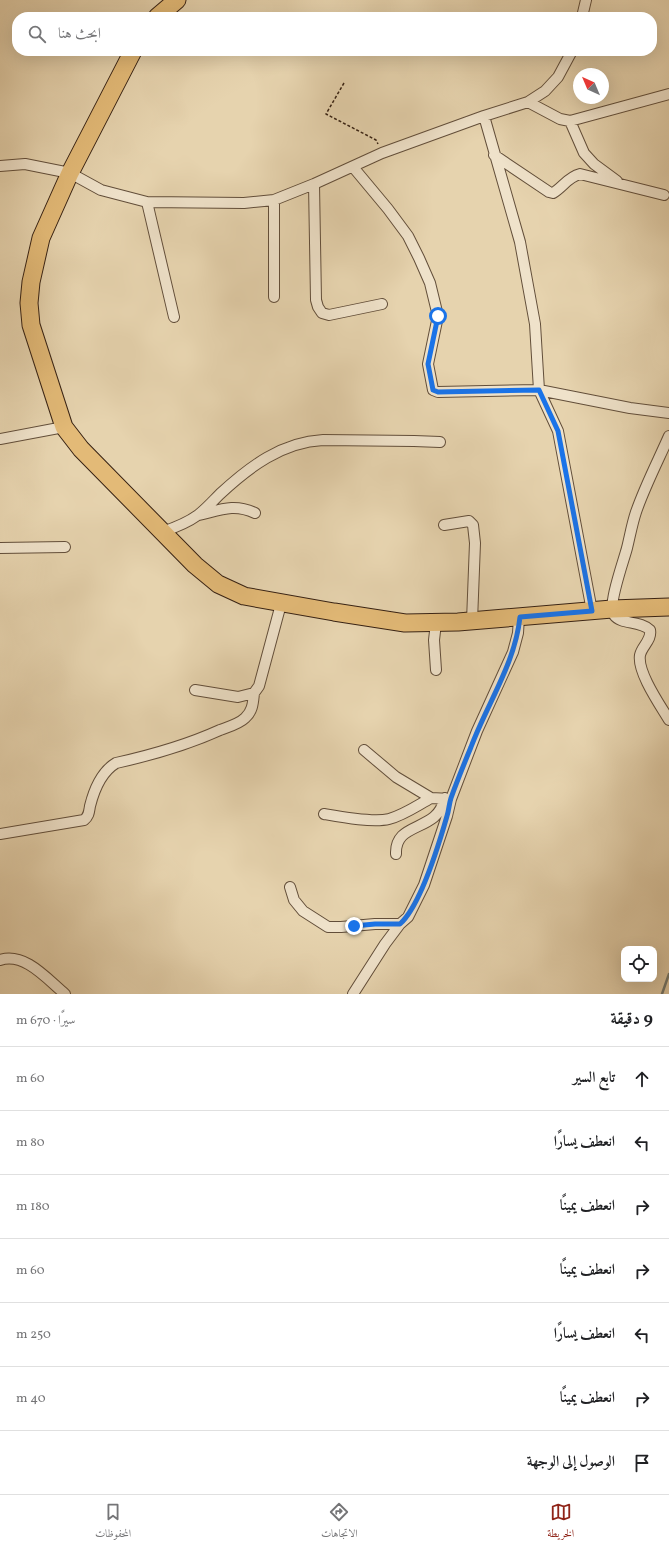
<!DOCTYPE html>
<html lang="ar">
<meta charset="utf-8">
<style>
body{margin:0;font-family:Vollkorn,Amiri,serif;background:#f6f6f6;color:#202124;direction:rtl}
.controls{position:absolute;right:12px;bottom:12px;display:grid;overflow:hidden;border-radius:8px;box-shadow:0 4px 16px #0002}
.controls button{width:36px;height:36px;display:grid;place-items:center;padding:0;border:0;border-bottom:1px solid #e0e0e0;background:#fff;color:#202124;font:20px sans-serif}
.compass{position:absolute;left:573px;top:68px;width:36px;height:36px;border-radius:50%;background:#fff;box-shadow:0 4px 16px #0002;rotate:316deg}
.stop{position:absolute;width:12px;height:12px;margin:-9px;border:3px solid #1a73e8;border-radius:50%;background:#fff}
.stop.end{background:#1a73e8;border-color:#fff;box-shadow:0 1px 4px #0008}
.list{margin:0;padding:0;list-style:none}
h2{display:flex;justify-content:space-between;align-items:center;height:52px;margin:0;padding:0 16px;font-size:17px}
h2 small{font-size:13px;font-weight:400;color:#757577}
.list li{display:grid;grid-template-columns:26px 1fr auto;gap:12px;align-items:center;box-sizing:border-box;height:64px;padding:0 16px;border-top:1px solid #e0e0e0}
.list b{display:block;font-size:15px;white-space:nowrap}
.list em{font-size:13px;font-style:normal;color:#757577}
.icon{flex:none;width:22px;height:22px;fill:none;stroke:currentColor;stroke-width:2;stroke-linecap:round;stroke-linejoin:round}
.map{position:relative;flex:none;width:669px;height:994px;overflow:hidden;direction:ltr}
.search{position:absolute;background:#fff;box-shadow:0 4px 16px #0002;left:12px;right:12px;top:12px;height:44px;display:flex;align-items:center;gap:10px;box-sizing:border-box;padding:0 14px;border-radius:16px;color:#757577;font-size:15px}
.sheet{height:500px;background:#fff}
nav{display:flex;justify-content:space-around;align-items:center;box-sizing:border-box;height:56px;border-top:1px solid #e0e0e0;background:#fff;font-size:11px;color:#757577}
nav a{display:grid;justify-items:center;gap:2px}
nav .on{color:#8f2418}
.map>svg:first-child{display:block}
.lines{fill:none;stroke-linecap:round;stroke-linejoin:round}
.stream{stroke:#717a73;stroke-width:2.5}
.street-casing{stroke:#624e3a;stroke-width:12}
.primary-casing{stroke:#362113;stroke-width:19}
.path{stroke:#362113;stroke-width:1.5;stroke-dasharray:3 2;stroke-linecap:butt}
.street{stroke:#efe2ca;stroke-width:10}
.primary{stroke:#e3ba77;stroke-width:17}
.route{stroke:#1a73e8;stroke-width:5}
</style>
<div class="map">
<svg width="669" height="994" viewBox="0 0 669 994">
<rect width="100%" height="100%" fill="#e6d3ae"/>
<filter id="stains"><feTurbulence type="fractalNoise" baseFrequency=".005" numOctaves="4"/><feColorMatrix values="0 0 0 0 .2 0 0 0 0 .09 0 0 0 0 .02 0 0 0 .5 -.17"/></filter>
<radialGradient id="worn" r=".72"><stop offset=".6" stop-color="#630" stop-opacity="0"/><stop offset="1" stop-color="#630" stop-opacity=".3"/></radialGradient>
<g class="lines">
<path class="stream" d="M662 994 669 974"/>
<g class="street-casing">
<path id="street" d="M582 17 586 0
M528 102 560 119 570 121 669 94
M484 116 520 242 535 324 539 390 558 431 592 611
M570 121 584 153 594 164 617 181
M494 155 549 192 553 193C563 187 568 177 580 174L664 195
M0 166 25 164 70 173 101 190 147 202 244 203 274 200 314 184 382 153 484 116 528 102 545 91 558 77 572 51
M353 167 388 209 408 236 419 258 430 283 438 316 428 364 433 390 438 392 539 390 630 408 669 413
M314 184 316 300 318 307 322 313 329 315 382 304
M274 200V297
M147 202 174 317
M669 436C658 461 645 486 636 512 632 524 630 536 627 548 624 560 607 606 614 615 621 625 640 620 650 630 652 640 642 646 640 655 637 672 660 705 669 720
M0 439 64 427
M199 515C220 510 234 503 255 513
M444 525 469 521 473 525 475 543 472 621
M162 532C174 528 187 523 198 515 206 509 213 501 220 494 249 467 282 442 323 440L414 441 440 442
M0 548 65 547
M436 623 434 640 436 670
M195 690 238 697 254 693 259 686 281 604
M364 750 396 777 431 798 451 799
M324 814C341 817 373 823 389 819 404 815 418 805 431 798
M0 834 84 820C89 816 89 812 90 806 94 790 101 772 116 763 152 755 187 745 220 730 228 727 239 724 245 718 253 711 253 702 254 693
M396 854C395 829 418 830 434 817 440 812 443 805 445 798
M290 887 294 900 303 911 328 927H341L375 924H400
M0 960C25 952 47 979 65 994
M353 994 385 944 400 924 408 917 424 885 447 816 451 799 477 731 513 652 518 633 519 617"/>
</g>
<g class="primary-casing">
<path id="primary" d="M157 17 177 0
M133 51 70 173 41 238 31 282 29 303 31 325 64 427 81 449 195 565 218 584 244 596 334 612 405 623 458 622 612 609 669 607"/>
</g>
<path class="path" d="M344 83 326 114 376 140 378 144"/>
<use href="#street" class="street"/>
<use href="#primary" class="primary"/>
</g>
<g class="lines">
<path class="route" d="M354 926 375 924H400C421 905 439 844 447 816 449 810 449 804 451 798 457 781 464 764 471 747 487 704 515 664 520 617L592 611 558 431 539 390 438 392 433 390 428 364 438 316"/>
</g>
<rect width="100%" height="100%" filter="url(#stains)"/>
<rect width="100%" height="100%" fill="url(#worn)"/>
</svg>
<div class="controls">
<button><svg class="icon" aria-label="locate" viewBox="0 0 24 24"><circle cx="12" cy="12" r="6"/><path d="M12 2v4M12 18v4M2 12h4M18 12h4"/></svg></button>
</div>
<svg class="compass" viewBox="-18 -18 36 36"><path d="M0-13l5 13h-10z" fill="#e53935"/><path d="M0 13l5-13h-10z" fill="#757577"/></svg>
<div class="stop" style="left:438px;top:316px"></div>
<div class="stop end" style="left:354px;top:926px"></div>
<div class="search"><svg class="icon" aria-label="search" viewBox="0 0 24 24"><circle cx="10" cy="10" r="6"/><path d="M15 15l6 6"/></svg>ابحث هنا</div>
</div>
<section class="sheet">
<h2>9 دقيقة<small>سيرًا · 670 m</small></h2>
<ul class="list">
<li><svg class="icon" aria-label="ahead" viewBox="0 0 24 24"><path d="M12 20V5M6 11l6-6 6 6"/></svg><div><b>تابع السير</b></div><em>60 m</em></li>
<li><svg class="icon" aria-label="left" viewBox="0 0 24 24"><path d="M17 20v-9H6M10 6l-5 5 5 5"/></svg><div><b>انعطف يسارًا</b></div><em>80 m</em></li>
<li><svg class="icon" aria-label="right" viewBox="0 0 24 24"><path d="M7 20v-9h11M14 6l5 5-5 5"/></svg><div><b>انعطف يمينًا</b></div><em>180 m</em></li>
<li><svg class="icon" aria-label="right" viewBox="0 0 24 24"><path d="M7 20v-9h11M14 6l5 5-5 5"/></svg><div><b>انعطف يمينًا</b></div><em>60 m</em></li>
<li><svg class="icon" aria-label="left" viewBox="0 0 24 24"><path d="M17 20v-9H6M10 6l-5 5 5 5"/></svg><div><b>انعطف يسارًا</b></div><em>250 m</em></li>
<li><svg class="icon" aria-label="right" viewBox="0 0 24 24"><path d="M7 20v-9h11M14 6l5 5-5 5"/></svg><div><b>انعطف يمينًا</b></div><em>40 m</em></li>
<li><svg class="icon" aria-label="arrive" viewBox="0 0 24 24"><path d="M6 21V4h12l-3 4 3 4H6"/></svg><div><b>الوصول إلى الوجهة</b></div></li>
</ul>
</section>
<nav>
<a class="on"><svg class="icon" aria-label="map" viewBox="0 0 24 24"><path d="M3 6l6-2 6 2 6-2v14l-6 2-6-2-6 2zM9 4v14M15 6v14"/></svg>الخريطة</a>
<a><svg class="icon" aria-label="directions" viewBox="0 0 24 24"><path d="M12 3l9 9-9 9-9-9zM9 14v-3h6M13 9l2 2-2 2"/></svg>الاتجاهات</a>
<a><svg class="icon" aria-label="saved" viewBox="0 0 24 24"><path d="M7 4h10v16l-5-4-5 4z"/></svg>المحفوظات</a>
</nav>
